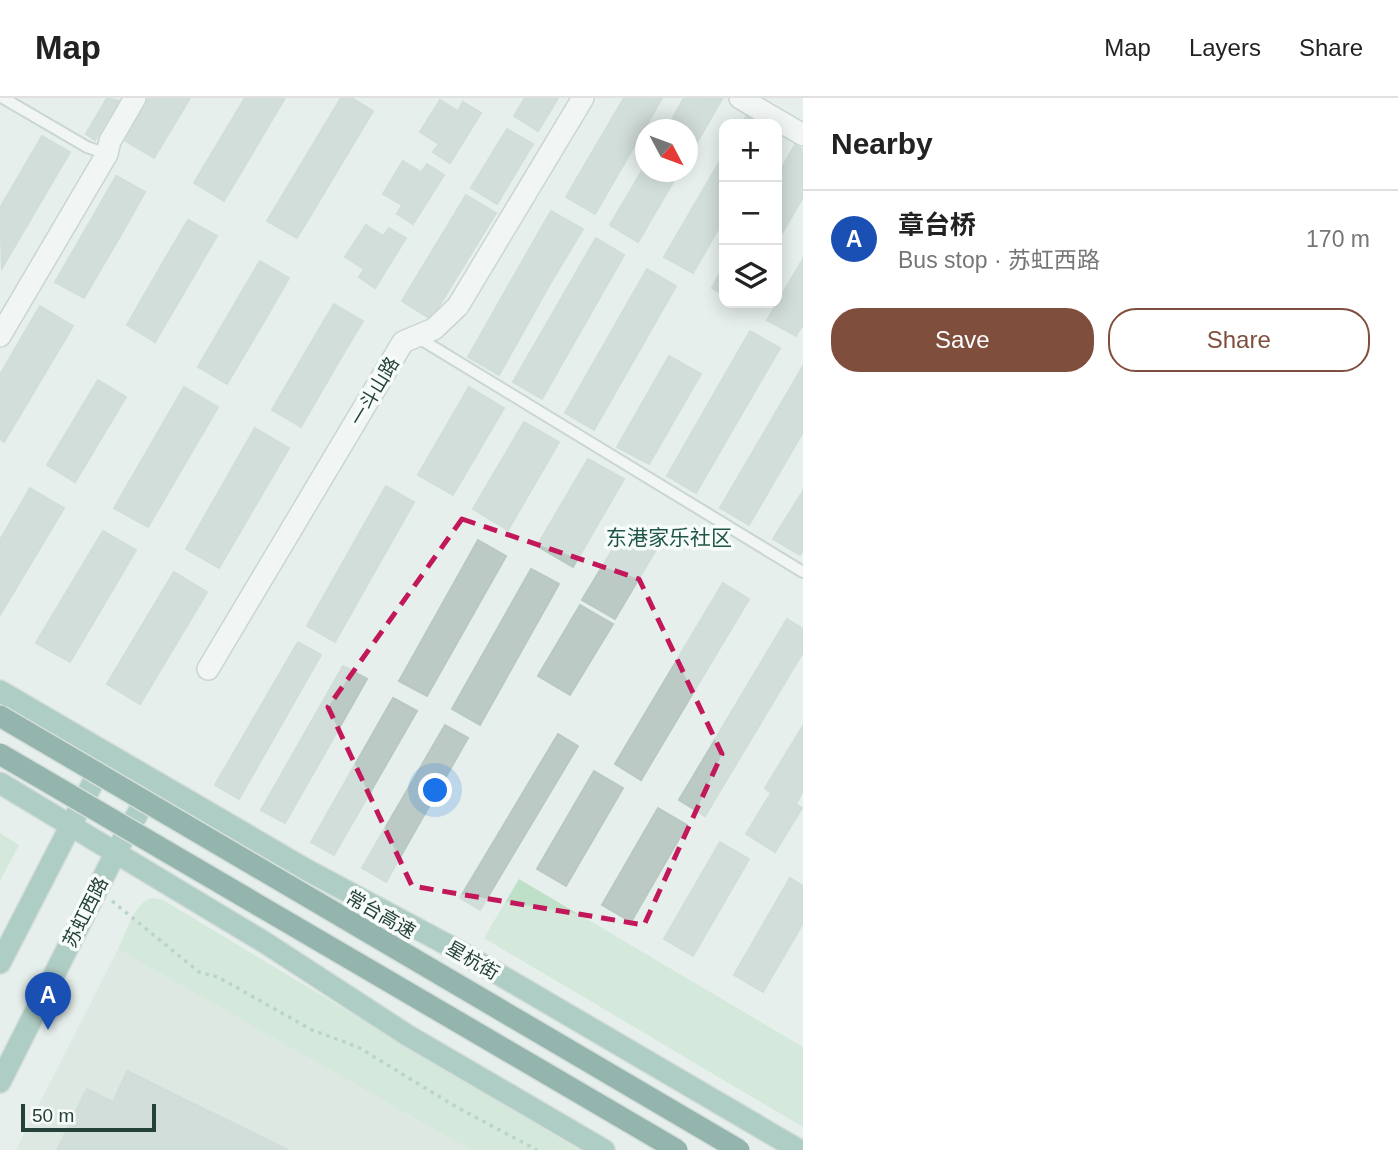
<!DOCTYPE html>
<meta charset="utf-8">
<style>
body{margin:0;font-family:Helvetica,"Noto Sans SC",sans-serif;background:#f2f2f2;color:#222}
.controls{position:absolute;right:21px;top:21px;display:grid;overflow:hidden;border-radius:14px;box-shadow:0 4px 18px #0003}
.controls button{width:63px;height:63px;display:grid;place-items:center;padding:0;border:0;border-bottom:2px solid #e0e0e0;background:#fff;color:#222;font:35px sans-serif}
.compass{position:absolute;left:635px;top:21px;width:63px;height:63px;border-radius:50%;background:#fff;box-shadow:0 4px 18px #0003;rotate:131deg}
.scale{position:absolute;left:21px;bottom:18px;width:135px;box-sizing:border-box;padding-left:7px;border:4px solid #24423a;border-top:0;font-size:19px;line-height:24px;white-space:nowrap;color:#24423a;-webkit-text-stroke:5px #f7fbf9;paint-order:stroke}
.you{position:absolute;left:436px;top:693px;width:24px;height:24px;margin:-18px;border:5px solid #fff;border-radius:50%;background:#1a73e8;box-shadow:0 0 0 10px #1a73e833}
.badge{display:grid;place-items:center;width:46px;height:46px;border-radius:50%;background:#804e3d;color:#fff;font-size:23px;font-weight:700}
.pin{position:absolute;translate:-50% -58px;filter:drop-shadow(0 2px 4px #0008)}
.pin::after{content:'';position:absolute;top:37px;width:24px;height:21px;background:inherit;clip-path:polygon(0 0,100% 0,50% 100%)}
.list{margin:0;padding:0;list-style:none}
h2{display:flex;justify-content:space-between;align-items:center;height:91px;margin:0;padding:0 28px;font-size:30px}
h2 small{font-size:23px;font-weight:400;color:#767676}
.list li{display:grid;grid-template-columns:46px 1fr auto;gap:21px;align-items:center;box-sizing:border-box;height:98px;padding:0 28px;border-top:2px solid #e0e0e0}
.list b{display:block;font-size:26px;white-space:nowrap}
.list p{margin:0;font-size:23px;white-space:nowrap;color:#767676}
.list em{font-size:23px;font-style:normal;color:#767676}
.actions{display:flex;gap:14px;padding:21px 28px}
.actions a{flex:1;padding:16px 0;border:2px solid #804e3d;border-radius:28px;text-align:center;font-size:24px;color:#804e3d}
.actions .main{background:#804e3d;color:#fff}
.icon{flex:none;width:38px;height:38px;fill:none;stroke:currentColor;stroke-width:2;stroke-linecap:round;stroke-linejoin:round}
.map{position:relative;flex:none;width:803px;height:1052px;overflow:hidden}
header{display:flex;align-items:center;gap:42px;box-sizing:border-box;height:98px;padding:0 35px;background:#fff;border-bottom:2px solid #e0e0e0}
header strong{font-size:33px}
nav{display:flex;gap:38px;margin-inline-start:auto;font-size:24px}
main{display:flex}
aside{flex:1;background:#fff}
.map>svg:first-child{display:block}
.built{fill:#d4dfda}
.green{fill:#bfe0c8}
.building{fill:#bbcac4;stroke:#b8c9c2;stroke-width:2}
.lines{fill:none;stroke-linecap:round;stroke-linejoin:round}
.service-casing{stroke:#a8b8b2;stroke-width:14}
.minor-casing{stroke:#a8b8b2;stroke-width:24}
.tertiary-casing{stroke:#a8b8b2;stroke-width:24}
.primary-casing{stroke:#c2cac8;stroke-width:24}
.path{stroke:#86b3a5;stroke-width:3.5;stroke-dasharray:3.5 5;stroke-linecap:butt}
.service{stroke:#fff;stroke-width:10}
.minor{stroke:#fff;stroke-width:21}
.tertiary{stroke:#fff;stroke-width:21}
.primary{stroke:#6aa596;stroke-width:21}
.motorway-bridge-casing{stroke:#c2cac8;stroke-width:24;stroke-linecap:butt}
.motorway-bridge{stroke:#2f6f62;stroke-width:21}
.marked{fill:none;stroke:#c2185b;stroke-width:5;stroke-dasharray:14 9;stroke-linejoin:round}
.labels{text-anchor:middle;stroke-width:7;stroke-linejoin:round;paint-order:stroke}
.street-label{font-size:19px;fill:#24423a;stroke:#f7fbf9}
.neighbourhood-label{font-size:21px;fill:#1f5548;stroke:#f7fbf9}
</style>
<header>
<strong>Map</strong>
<nav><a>Map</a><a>Layers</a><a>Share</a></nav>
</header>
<main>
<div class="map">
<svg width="803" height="1052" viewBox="0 0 803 1052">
<rect width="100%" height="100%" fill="#e6efeb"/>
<path class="built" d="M118 851 471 1052H16Z"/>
<path class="green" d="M0 735 19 747 0 783Z
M519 781 803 949V1029L484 840Z
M152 800 163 802 579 1052H471L118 851C126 836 134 804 152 800Z"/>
<path class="building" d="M107 0 119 3 95 42 86 36Z
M149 0H190L154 60 124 42Z
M245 0H285L224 103 194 85Z
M341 0H352L373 13 297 140 267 123Z
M525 0H558L538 33 514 18Z
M624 0H662L595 116 566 99Z
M684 0 722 1 688 60V32H666Z
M440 2 458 13 463 4 481 15 450 65 433 54 439 46 420 34Z
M747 17 764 26H742Z
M507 31 533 46 497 106 471 90Z
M42 38 70 54 2 170 0 110Z
M795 47 803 52V99L777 144V78Z
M724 56V121L693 175 664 159Z
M403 63 421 74 427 66 444 77 413 126 397 116 402 107 383 96Z
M646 66V74H679L638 144 610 127Z
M116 78 145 94 122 135 94 117Z
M466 97 496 115 431 221 402 203Z
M551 113 583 131 550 186 519 169Z
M94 117 122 135 84 200 55 184Z
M188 122 217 138 193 179 165 161Z
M366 127 383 138 389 130 406 140 375 190 359 179 364 171 345 159Z
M596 140 624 157 542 301 513 284Z
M165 161 193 179 155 244 127 227Z
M803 161V226L796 238 767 222Z
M260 163 289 180 266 220 237 202Z
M724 168V197L712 190Z
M519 169 550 186 499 277 468 259Z
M647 171 676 188 594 332 565 315Z
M237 202 266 220 227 286 198 269Z
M334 206 363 223 339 263 311 245Z
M40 208 73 228 4 344 0 341V277Z
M750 233 780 250 696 395 667 378Z
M311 245 339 263 301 329 272 312Z
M669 258 701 276 649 366 617 349Z
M803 268V334L749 427 720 410Z
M98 282 126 299 75 384 47 367Z
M184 289 218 309 148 429 114 410Z
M469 289 504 310 453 397 418 377Z
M524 324 559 344 508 432 473 411Z
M255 330 289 350 219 470 186 451Z
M588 361 624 381 573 469 537 448Z
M386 388 414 404 335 544 307 528Z
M30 390 64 410 0 517V442Z
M803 393V452L800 457 773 441Z
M625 431 657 450 615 521 582 502Z
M103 433 136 452 70 564 36 545Z
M478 442 506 458 427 598 399 583Z
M531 471 559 486 480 627 452 611Z
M174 474 207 494 140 606 107 586Z
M723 485 749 501 641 682 615 666Z
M580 507 613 526 570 597 538 578Z
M787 521 803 531V554L705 718 679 702Z
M298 544 321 557 239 701 215 687Z
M343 568 367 581 285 725 261 712Z
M393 600 417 613 334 757 311 744Z
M445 627 468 640 386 784 362 770Z
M803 628V693L796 706 802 710 775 754 746 736 771 695 765 690Z
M558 636 578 648 480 812 460 800Z
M594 673 623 690 566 788 537 771Z
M658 710 687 727 631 824 602 807Z
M720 744 749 761 693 858 664 841Z
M790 780 803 788V825L763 894 734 877Z
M127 973 288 1052H57L87 991 113 1004Z"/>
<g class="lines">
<g class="service-casing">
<path id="service" d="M3 0 87 49 107 56
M417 239 803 474"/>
</g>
<g class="minor-casing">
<path id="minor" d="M740 0 803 37
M0 238 107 56 110 43 135 0"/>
</g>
<g class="tertiary-casing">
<path id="tertiary" d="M208 571 403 244 434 231 458 208 583 0"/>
</g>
<g class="primary-casing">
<path id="primary" d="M0 593 307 772 459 853 799 1052
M0 685 264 844 407 937 604 1052
M0 865 105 661
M0 984 116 754 153 688"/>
</g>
<path class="path" d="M112 803 199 874 218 879 312 932 358 949 453 1007 537 1052"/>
<use href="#service" class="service"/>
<use href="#minor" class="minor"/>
<use href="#tertiary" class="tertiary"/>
<use href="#primary" class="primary"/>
<g class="motorway-bridge-casing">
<path id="motorway-bridge" d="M0 618 739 1052
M0 656 677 1052"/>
</g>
<use href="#motorway-bridge" class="motorway-bridge"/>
</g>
<path d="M0 0H803V1052H0ZM462 421 639 481 722 656 644 827 412 788 328 609Z" fill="#e6efeb" fill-opacity=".55" fill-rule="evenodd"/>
<path class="marked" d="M462 421 639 481 722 656 644 827 412 788 328 609Z"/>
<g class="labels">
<g class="street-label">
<text transform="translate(374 293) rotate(-59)" y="7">一斗山路</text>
<text transform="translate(85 814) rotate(-63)" y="7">苏虹西路</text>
<text transform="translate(381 816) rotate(30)" y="7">常台高速</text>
<text transform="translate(473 862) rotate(30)" y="7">星杭街</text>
</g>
<g class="neighbourhood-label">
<text x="669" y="447">东港家乐社区</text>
</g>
</g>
</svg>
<div class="controls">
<button>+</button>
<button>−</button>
<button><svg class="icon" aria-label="layers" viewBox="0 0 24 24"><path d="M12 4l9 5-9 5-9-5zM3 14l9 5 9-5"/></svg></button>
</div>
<svg class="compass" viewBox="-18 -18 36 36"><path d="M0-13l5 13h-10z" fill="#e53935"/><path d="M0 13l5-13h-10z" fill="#767676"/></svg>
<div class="scale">50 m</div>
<div class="you"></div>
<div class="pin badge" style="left:48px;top:932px;background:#1a4fb4">A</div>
</div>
<aside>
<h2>Nearby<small></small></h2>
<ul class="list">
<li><span class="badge" style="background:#1a4fb4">A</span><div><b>章台桥</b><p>Bus stop · 苏虹西路</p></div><em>170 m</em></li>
</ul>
<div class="actions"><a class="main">Save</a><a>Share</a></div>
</aside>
</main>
